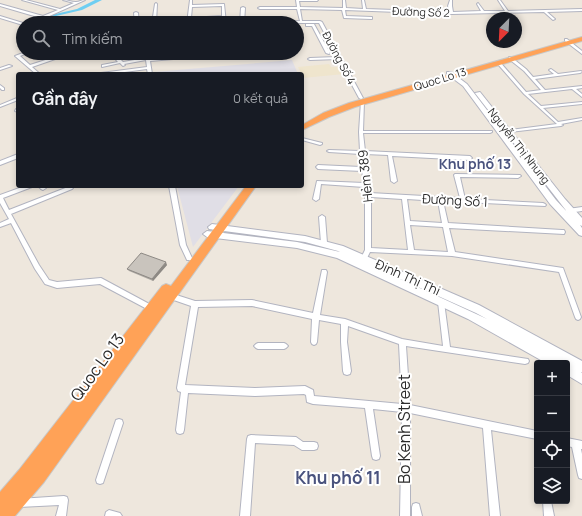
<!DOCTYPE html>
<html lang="vi">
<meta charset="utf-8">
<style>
body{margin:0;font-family:Manrope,sans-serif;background:#242831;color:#f1f3f6}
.controls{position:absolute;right:12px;bottom:12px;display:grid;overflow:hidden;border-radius:4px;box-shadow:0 2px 6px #0003}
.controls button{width:36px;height:36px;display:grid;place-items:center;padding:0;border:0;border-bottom:1px solid #363941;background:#171b24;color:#f1f3f6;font:20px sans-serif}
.compass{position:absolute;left:486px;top:12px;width:36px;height:36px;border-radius:50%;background:#171b24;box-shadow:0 2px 6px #0003;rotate:204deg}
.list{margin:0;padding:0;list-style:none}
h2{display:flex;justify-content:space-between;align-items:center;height:52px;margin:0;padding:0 16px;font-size:17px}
h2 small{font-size:13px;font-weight:400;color:#9ea1a6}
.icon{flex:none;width:22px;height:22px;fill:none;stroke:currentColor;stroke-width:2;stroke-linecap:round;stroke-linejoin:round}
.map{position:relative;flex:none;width:582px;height:516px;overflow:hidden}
.search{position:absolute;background:#171b24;box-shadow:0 2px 6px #0003;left:16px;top:16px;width:288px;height:44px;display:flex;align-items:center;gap:10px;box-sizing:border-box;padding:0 14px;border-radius:22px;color:#9ea1a6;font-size:15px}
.panel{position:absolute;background:#171b24;box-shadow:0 2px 6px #0003;left:16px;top:72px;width:288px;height:116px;border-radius:4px}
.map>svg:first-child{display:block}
.industrial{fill:#e0dee6}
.education{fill:#efe5cd}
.water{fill:#6ecef2}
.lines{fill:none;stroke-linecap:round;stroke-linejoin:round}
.street-casing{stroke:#b2b4c0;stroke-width:2}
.secondary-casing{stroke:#b2b4c0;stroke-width:2}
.highway-casing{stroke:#c8c8c8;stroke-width:2}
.street{fill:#fff;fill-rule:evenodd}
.secondary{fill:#fff;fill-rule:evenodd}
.highway{fill:#ffa257;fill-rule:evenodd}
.wall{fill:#ada9a3}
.shaded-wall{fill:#8d8984}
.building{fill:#c9c4bd;stroke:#8d8984}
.labels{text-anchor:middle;stroke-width:4;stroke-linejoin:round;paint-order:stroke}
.far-street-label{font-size:11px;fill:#2c2c2c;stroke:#fff}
.street-label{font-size:13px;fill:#2c2c2c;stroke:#fff}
.neighbourhood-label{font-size:14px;font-weight:bold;fill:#4a537e;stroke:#fff}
.near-street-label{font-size:16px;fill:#2c2c2c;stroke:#fff}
.near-neighbourhood-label{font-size:17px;font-weight:bold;fill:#4a537e;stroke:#fff}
</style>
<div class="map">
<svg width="582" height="516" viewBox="0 0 582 516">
<rect width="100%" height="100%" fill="#eee7dd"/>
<path class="industrial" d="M292 60 298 74H154V72Z
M177 186H239L193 247 178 190Z"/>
<path class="education" d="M329 64 331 67H341L344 74 303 78 298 67Z"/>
<path class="water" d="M95 0H102L82 10 56 16 43 23H37L51 15 77 9Z"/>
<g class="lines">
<g class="street-casing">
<path id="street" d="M22 0H26L60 9 74 3 63 0C67 0 71 2 76 2 79 2 82 0 85 0L45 18 38 23H34L41 18 0 6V4L43 16 58 10Z
M190 0H192V5L224 4 226 23H222V18L191 20V23H187ZM222 6V16L191 18 192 7Z
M296 0H318L317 1H299L300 7 343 8V0H345L346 8 363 9 362 0H364L366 9 450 12 448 6 450 0H452V6L453 12 481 11 477 4 478 3 484 11H505L498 0H500L508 11 582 9V11L547 12 555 19 553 20 544 12 452 14 345 10 346 16 372 17V19H371L344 18 342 10 300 9 302 21H320L322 22 363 98 361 99 359 98 338 59 310 60 308 59 310 58 337 57 319 23H265L267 22 300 21 297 9H260L258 8 260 7H297Z
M156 3 157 4 156 23H152L155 4Z
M243 7 245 8 244 23H240L241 8Z
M136 12 138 13 139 23H135L134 13Z
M0 16 23 23V25L0 18Z
M306 24H314L330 53 329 54 326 53 312 26H306Z
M565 39H567L582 51V54L565 41Z
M23 53H27L20 56 30 65 58 56 61 57 32 67 40 74H36L15 56Z
M43 53H49L36 58 33 57Z
M110 53H114L123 62 146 58 145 53H149L150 59 171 57V53H175V58L173 59 150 61 152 74H148L147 69 110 74H99L101 73 147 67 146 60 124 64 125 65 123 66 120 63 102 67V65L118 62Z
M509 57H511L526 69 533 77 554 74 549 70 551 69 558 74 581 71 582 72 580 73 535 79 545 90 582 86V88L576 89 582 94V97L572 89 528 94 541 106 582 102V104L543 108 558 122 582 118V120L561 124 563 125 561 126 501 133V132L503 131 557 124 524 94 496 62 499 61 526 92 541 90 524 71 509 59Z
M9 65 12 66 0 70V68Z
M0 85 4 88V90H2L0 88Z
M17 98H18V100L0 107V105Z
M361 101 364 102 363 131H492V132L490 133H363L365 151 470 156 472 158 470 160 392 156 397 181 394 183 391 181 388 155 365 154 370 193 460 198 454 175 455 174 520 175 521 176 518 178 460 177 465 199 543 203 545 204 546 205 545 206 443 201 448 223 562 230H564L565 232 564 234 449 228 455 252 563 268 581 317 580 319 578 320 576 319 575 317 559 272 452 256 370 252 366 260H362L361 258 365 250V195L364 187 321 184 319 199 316 201 313 199 317 181 364 183 362 171 318 169 316 167 318 165 361 167 360 154 329 152 327 151 329 150 360 151 359 132ZM371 197 402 199 408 250 371 248ZM407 199 438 201 442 223 410 221ZM410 225 443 227 448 252 414 250Z
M16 109H18V112L15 111Z
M302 138 322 143V144L320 145 302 140Z
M18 154V158L0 165V161Z
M25 186H33L32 187 3 198 9 210 68 187 70 186 73 188 72 189 11 214 39 265 49 280 57 282 101 278 153 306 154 308 153 310 151 311 149 310 100 284 57 288 45 284 35 269 11 223 0 227V223L9 219 0 203V195Z
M38 186H44L46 188 43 190 41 189Z
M169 186H175L186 245 192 258 191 260H187L180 245Z
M582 207V211L568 213 565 211 568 209Z
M322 215 325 217 327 243 324 245 321 243 319 217Z
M322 270H326L327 272 320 315 345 319 402 339 443 346 438 302 439 300 441 299 443 300 444 302 450 347 528 359 529 361 528 363 525 364 406 346 410 405 537 431V439L491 430 500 516H490L483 428 410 413V516H400L402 412 373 409 380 456 379 459 376 460 373 459 372 456 365 408 313 404 307 402 306 395 304 394 255 396 188 393 184 430 183 433 180 434 177 433 176 430 181 392 178 391 177 388 191 306 168 298 167 296 168 294 170 293 195 301 252 300 313 313ZM252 306 312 319 311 342 312 344 314 345 316 344 317 342 319 320 341 324V342L343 371 344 374 347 375 350 374 351 371 347 342 348 326 399 344 402 404 314 396 313 390 305 386 255 388 185 385 198 307Z
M258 343H284L286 344 288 346 286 348 284 349H258L256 348 254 346 256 344Z
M119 419 122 420 123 423 103 483 100 484 97 483 96 480 116 420Z
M251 435 296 437 303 442H314L317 443 318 446 317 449 314 450H302L294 445 255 443 250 516H240L247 439 248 436Z
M567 438 582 441V449H581L582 454V479L579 478 578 475 572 447 567 446Z
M64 496 67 497 68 500 66 516H56L59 505 19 507 16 506 15 503 16 500 19 499Z
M543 501H551L554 516H544Z
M416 503 419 504 422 516H412V507L413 504Z
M109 510 120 513 122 516H105L106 512Z"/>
</g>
<g class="secondary-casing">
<path id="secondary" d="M447 72H451L467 84 556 200 568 213 475 93 480 92 565 199 582 218V226L580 225 582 228V236L579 235 550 204 463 86 447 74Z
M212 224 305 236 343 246 479 305 582 361V372H581L582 373V384L567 375V363L560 360 561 363H546L468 319 337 258 297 248 207 237 203 234 207 231 297 242 340 252 338 251 305 242 209 229 208 227ZM387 273 487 319 476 313Z"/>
</g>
<g class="highway-casing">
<path id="highway" d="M582 37V41L355 107 329 117 302 130V125L323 113 349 103Z
M246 186H256L44 482 15 516H0V492L19 470 162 286 166 284 171 286Z"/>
</g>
<use href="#street" class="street"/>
<use href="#secondary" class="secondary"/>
<use href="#highway" class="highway"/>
</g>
<path class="wall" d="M167 265 153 281 129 271 127 269Z"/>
<path class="shaded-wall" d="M166 262 167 265 153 281 152 279Z"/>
<path class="building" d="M141 253 166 262 152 279 127 269Z"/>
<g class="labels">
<g class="far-street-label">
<text transform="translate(421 12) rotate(2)" y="4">Đường Số 2</text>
<text transform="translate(339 58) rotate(62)" y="4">Đường Số 4</text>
<text transform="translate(440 79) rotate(-17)" y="4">Quoc Lo 13</text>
<text transform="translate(519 146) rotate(52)" y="4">Nguyễn Thị Nhung</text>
</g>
<g class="street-label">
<text transform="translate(365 176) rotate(-96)" y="5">Hẻm 389</text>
<text transform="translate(455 200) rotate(3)" y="5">Đường Số 1</text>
<text transform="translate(408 277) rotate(24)" y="5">Đinh Thị Thi</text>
</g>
<g class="neighbourhood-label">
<text x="475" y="169">Khu phố 13</text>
</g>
<g class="near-street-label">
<text transform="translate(97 367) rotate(-54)" y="6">Quoc Lo 13</text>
<text transform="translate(404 429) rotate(-90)" y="6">Bo Kenh Street</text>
</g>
<g class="near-neighbourhood-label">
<text x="338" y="484">Khu phố 11</text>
</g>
</g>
</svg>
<div class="controls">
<button>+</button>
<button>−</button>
<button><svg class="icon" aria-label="locate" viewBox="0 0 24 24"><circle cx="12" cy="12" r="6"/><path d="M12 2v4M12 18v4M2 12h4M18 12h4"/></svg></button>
<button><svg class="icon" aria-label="layers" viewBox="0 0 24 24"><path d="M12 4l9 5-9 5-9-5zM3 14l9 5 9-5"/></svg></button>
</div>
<svg class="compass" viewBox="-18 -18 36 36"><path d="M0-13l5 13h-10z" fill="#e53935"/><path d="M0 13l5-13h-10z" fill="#9ea1a6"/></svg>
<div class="search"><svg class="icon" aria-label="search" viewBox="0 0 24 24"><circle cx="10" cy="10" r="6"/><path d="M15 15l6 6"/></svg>Tìm kiếm</div>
<section class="panel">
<h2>Gần đây<small>0 kết quả</small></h2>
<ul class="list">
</ul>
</section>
</div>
